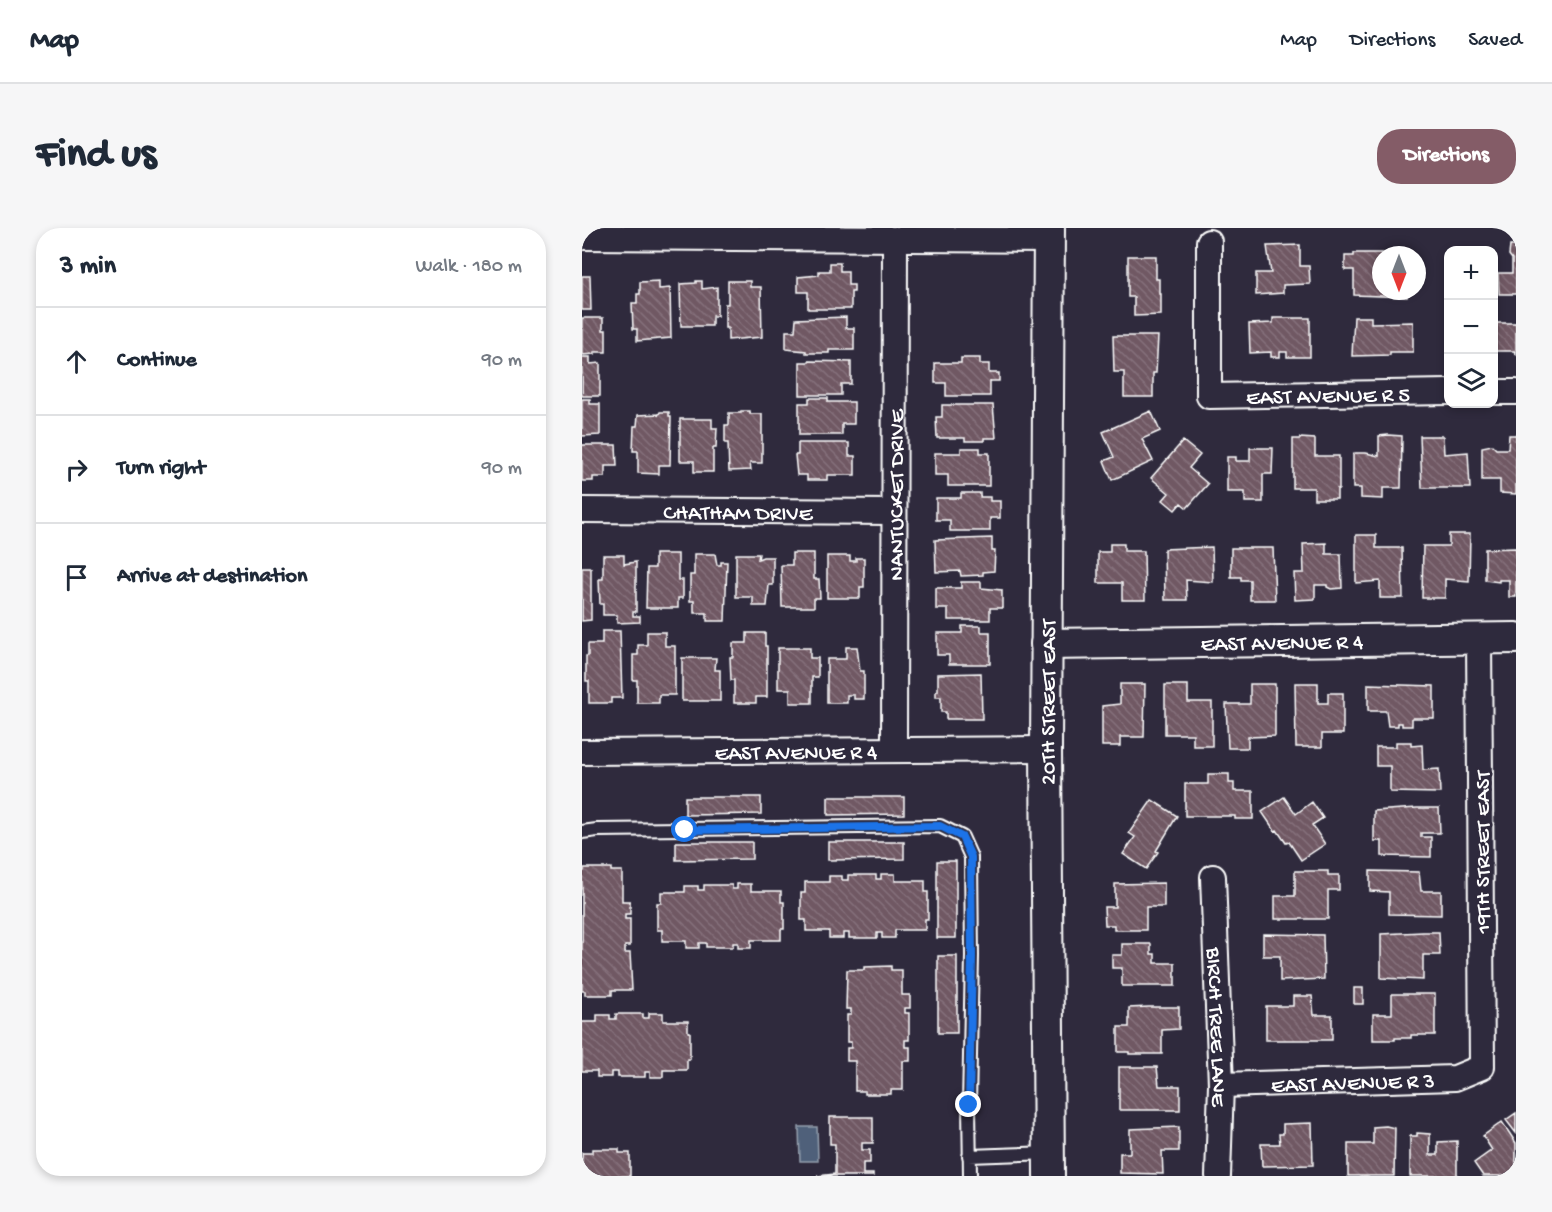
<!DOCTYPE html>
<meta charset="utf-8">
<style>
body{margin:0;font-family:"Gochi Hand",sans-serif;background:#f6f6f7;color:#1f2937}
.controls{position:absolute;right:18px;top:18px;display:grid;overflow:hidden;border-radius:12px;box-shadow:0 3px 9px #0003}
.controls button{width:54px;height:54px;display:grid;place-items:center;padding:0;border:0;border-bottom:2px solid #e0e1e3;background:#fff;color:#1f2937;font:30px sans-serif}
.compass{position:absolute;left:790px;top:18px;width:54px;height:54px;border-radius:50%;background:#fff;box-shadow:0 3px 9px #0003;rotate:180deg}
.stop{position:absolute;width:18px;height:18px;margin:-14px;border:4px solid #1a73e8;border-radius:50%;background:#fff}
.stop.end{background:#1a73e8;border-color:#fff;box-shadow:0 2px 6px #0008}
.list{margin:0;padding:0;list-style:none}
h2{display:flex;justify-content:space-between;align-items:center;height:78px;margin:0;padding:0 24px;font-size:26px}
h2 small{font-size:20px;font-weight:400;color:#747a83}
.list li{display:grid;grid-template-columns:39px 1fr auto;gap:18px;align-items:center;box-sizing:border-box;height:108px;padding:0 24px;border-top:2px solid #e0e1e3}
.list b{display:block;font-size:22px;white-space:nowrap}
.list em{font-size:20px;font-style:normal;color:#747a83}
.icon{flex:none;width:33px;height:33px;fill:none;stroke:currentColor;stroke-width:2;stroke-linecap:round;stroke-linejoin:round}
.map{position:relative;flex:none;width:934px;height:948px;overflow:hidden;border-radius:24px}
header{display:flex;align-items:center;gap:36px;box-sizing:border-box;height:84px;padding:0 30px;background:#fff;border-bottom:2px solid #e0e1e3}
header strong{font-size:28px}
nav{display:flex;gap:33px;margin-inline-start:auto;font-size:21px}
.intro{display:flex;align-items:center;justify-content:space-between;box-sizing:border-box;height:144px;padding:0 36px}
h1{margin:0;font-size:42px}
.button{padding:15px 27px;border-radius:24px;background:#845c67;color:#fff;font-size:21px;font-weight:700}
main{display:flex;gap:36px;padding:0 36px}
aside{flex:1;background:#fff;border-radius:24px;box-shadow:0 3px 9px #0003}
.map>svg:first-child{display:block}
.water{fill:#4f617a;stroke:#95a0af;stroke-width:1.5}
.building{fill:url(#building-back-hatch);stroke:#fff;stroke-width:1.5}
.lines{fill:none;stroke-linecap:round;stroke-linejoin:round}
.service-casing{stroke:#fff;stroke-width:16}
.minor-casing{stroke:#fff;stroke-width:28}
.tertiary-casing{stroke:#fff;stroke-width:34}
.service{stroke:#2f2a3d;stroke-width:12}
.minor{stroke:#2f2a3d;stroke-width:24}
.tertiary{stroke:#2f2a3d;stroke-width:30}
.route{stroke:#1a73e8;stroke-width:8}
.labels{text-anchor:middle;stroke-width:5;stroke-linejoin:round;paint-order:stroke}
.street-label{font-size:22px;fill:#fff;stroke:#2f2a3d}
</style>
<header>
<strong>Map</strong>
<nav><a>Map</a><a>Directions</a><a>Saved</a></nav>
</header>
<div class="intro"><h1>Find us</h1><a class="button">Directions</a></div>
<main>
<aside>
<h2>3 min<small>Walk · 180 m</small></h2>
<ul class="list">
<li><svg class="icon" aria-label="ahead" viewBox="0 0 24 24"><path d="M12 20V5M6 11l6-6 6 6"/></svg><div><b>Continue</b></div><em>90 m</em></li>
<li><svg class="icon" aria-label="right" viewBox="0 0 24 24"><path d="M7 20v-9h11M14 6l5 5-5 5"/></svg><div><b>Turn right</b></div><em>90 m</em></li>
<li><svg class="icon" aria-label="arrive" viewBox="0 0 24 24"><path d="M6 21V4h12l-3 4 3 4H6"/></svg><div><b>Arrive at destination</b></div></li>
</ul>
</aside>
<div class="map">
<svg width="934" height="948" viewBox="0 0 934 948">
<defs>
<pattern id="building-back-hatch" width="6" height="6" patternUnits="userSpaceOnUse" patternTransform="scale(1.5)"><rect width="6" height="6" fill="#705864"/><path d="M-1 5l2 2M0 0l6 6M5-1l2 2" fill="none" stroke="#85717b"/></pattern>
</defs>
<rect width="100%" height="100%" fill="#2f2a3d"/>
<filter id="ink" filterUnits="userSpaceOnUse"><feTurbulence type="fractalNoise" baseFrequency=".0167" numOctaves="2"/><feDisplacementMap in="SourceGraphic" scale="12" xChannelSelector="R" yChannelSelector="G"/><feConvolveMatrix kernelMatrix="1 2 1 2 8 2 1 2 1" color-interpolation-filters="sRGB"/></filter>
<g filter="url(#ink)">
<path class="water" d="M217 899H235L236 933H218Z"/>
<path class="building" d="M718 17V38H727L728 56 701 57V65L674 67V45H689L685 18Z
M928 18H934V66H917L916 45H930V31L927 27Z
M772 25H801L799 27V63H825V69L772 67V42H763V28H772Z
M546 28H574V51H577V66H579V87L552 88V69H546Z
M248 35H258V43H266V57H272V64H269V81H226V64H216V49L237 47V43H248Z
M0 48H8L9 82H0Z
M77 53V61L88 60 89 110 55 113V101H51L50 75H55V66H58V54Z
M114 53H120V61L135 59V88H130V98H99L98 56 114 55Z
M146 53H168V59H179L180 109 146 112V100H143V76H146Z
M264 89V100H272V122H247V125H224V123L204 121V103H213L214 91Z
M772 89H789V95L831 94V124H808V127L770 128Z
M0 90H21V102H24V124H12V126L0 127Z
M691 90H728V129H705V124H698V129H689V124L668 125 667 96 691 95Z
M912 95H934V126L932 123H912Z
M531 108H576L574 145H571V169H542V144H532Z
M0 129H8V136L18 135V168H0Z
M379 130H398V136H407V145H417V153H408V168H364V155H353V135H379Z
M227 133 269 134V156H259V167H218V134H227Z
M227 170H246V174H272V196H260V207H217V175H227Z
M0 171H8V176H18V207L0 208Z
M360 177H411L414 210H402V213H383V210H355L354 189H360Z
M159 183H168V186H180V235H168L169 242 147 243 146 215H143V197H147V185H159Z
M569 183 578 203 560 211 571 233 530 252 522 233 532 229 521 204Z
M78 184H87V188H89L88 237H77V246L56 245V223H51L52 198H55L56 187 76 186V188Z
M98 191H130V200H135L134 220H131V244H112V233H98Z
M806 207 820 208 819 260H801V271L779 270V260H771V227L773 225H784L797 228V208Z
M927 207H934V266L918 265V252H900V219L910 217 914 221H926Z
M838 208H861L862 226 886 224 888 260H840Z
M718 210 733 211V228H757V261H755V271H732V260H711V211H718Z
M601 213 618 227 607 240 626 256 605 280 599 275 593 282 581 272 587 265 569 250Z
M216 215H267V228H273V247H245V252H225V247H215L213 227H216Z
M0 217H34L35 238H23V249H11V253H0Z
M379 220H398V225H407V258H366V247H353V225H379Z
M668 220H691L690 246H681V274H663V264H645V229H654V233H668Z
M379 265H398V269H408V273H418V290H408V303H368V292H354V270H379Z
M867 306H888L887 353 863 351V370H840L841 318H867Z
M774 307H794V320H820L821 370H798V353L774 355Z
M410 310V323H413L412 343 401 344V347L379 348 378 343 354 344 353 312Z
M744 315V326H759L760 360 749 361 745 359V357H733V371L713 372 712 345H722L721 316Z
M528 316H542V323H562L563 372H540V355H516V324H528Z
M630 319 631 354 604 352 605 372H583L582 321Z
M649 320H691L693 372H668V352H659V349H649Z
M934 320V369H927V352H917V354L903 352V321Z
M210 325H232V351H237L238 370H232V379H200L199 337H210Z
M73 326H96V352H101V370H96V380H64L65 340H73Z
M112 326H133L135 337H139V334H145L143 393H125V385H112V373H108V347H112Z
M154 326H177L176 331 181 329H191V357H187L185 378H171V369H154Z
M21 327H42V336L54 334V384H51V388H58V394L35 395V387H21V376H18L17 351H21Z
M245 328H268V333H274V330H282V359H278V370H245Z
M0 340H9V392L0 393Z
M379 354H399V360L420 362V380H408V392H366V381H354V360H379Z
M380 398H399V404H408V436H367V427H355V405H380Z
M20 403H38L40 470H29V475H7V453H4V428H6V416H20Z
M65 404H83V418H93V467H77V475H55V452H51V427H56V417H65Z
M165 405H183V418H185V469H174V475H152V452H149L148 429H151V415H165Z
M264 419H275L278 443H282V471H272V467H265V475H245V431H264Z
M196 420H228V430H236V449H230V475H208V461H196Z
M100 430H134L133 442H138V473H100Z
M399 445 400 491H364V484H359V469H354V463H356V446Z
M713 455H736V475H746V465H761V506H740V519H714Z
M538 456H563L562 509H538V518H520V478L538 476Z
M668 456H693V508L666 509V520H646L644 476H668Z
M786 456 852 458V490H830V498H820V495H816V498H806L804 483H786Z
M583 457H606V474H630V518H611V506H583Z
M814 514H829V518L840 517 841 542 857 541 858 565 808 564V538H794V519H814Z
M626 546H647V555H652V563H671V591H653V588H603V556H626Z
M103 569H179V586L103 587Z
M246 569H322V586L246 587Z
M702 569 714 586 730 574 741 590 730 597 743 616 719 632 707 614 704 615 695 602 693 603 680 584Z
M570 572 595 588 574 623 576 624 564 641 541 626 553 609 547 605Z
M835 580H857L858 605H839V609H849V629L800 628V613H792V583Z
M94 614H170V631L94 632Z
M246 614H322V631L246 632Z
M355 633H374V710H355Z
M2 640H29V643H40V673H48V686H43V691H48V718H43V725H48L50 762H30V767H3V763H0V643H2Z
M713 643H746V647H757V662H746V691H693V668H713Z
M788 643 837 644 839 663H859V687L807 686V664L788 663Z
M299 646H313V653H343V664H346V691H343V702H313V710H300V705H295V710H267V705H261V710H247V703H224V692H219V665H223V654H247V648H260V652H266V647H294V651H299Z
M582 655V679H564V702H532V697H523L522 679H533V656Z
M155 656H169V663H199V674H202V701H199V712H169V720H156V715H151V719H124V715H117V720H104V713H80V702H75V675H79V664H103V658H116V662H122V657H150V661H155Z
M841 704H857L858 727H841V752L799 750V706Z
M681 706 741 707 742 751 698 753V728H681Z
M540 716H569V726H573V735H593V758H540V740H530V727H540Z
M356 728H375V805H356Z
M309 738V742H320V767H328V780H323V785H327V812H323V819H328V833H321V862H309V866H283V863H273V833H265V820H269V814H265V787H269V781H264L265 742H282V739Z
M772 760H781V776H772Z
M810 766H853V807H829V810H813V812H791V786H810Z
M711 768H730L732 787H750V812H684V778H711Z
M567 779H597V801L580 802V826H547V824H536V799H547V780Z
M67 785H81V793H106V804H108V831H105V842H81V849H68V844H63V849H36V844H29V849H15V843H0V794H15V787H28V791H34V786H61V790H67Z
M537 839H575L577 858H598V882H537Z
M934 885V905L924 892Z
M248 889H291V915H280V922H288V935H281V946H291V948H235L253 946V916H248Z
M920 894 934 915V945L929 948H901L892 935 910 922 901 908Z
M730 895 731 937 680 938 679 916H698L697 906H701V896Z
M804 898 813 900 812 948H766V916H791V899Z
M597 899V923H580L581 946 538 945V925H548V901Z
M835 905 848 906V927H856V914L875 913V948H828V908H835Z
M10 921H37V925H48V948H0V925H10Z"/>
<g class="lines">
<g class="service-casing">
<path id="service" d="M0 604 15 602 358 598 380 609 389 629 390 728 387 877 388 948
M387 928 467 925"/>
</g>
<g class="minor-casing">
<g id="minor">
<path d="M0 9 468 12"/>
<path id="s1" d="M627 14V168L867 164"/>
<path d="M912 164H934"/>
<path id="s2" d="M0 282 311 284"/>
<path id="s3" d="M312 522 313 12"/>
<path id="s4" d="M0 524 464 521"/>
<path id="s5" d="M631 649 639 857 636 948"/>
<path id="s6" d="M639 857 873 850 900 839 897 410"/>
</g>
</g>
<g class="tertiary-casing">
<g id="tertiary">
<path id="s7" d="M464 416 934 410"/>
<path id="s8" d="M467 948 464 521 467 0"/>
</g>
</g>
<use href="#service" class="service"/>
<use href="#minor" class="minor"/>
<use href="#tertiary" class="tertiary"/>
</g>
</g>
<g class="lines" filter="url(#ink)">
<path class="route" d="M103 602 358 598 380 609 389 629 390 728 387 877"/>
</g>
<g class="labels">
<g class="street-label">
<text dy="8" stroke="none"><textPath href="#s1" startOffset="273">EAST AVENUE R 5</textPath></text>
<text dy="8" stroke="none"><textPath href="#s3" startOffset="255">NANTUCKET DRIVE</textPath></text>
<text dy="8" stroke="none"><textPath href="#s2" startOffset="156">CHATHAM DRIVE</textPath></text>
<text dy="8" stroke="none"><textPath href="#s7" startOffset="236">EAST AVENUE R 4</textPath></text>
<text dy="8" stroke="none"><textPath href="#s8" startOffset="474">20TH STREET EAST</textPath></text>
<text dy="8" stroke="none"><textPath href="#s4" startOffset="214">EAST AVENUE R 4</textPath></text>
<text transform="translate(899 624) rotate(-90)" y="8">19TH STREET EAST</text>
<text dy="8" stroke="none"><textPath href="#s5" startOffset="150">BIRCH TREE LANE</textPath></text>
<text dy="8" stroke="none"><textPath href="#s6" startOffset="132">EAST AVENUE R 3</textPath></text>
</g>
</g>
</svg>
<div class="controls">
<button>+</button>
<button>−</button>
<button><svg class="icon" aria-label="layers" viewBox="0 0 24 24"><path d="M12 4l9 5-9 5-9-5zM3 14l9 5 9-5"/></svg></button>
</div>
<svg class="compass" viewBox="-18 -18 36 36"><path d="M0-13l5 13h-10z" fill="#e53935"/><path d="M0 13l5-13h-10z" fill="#747a83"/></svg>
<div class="stop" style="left:103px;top:602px"></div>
<div class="stop end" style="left:387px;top:877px"></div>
</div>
</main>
